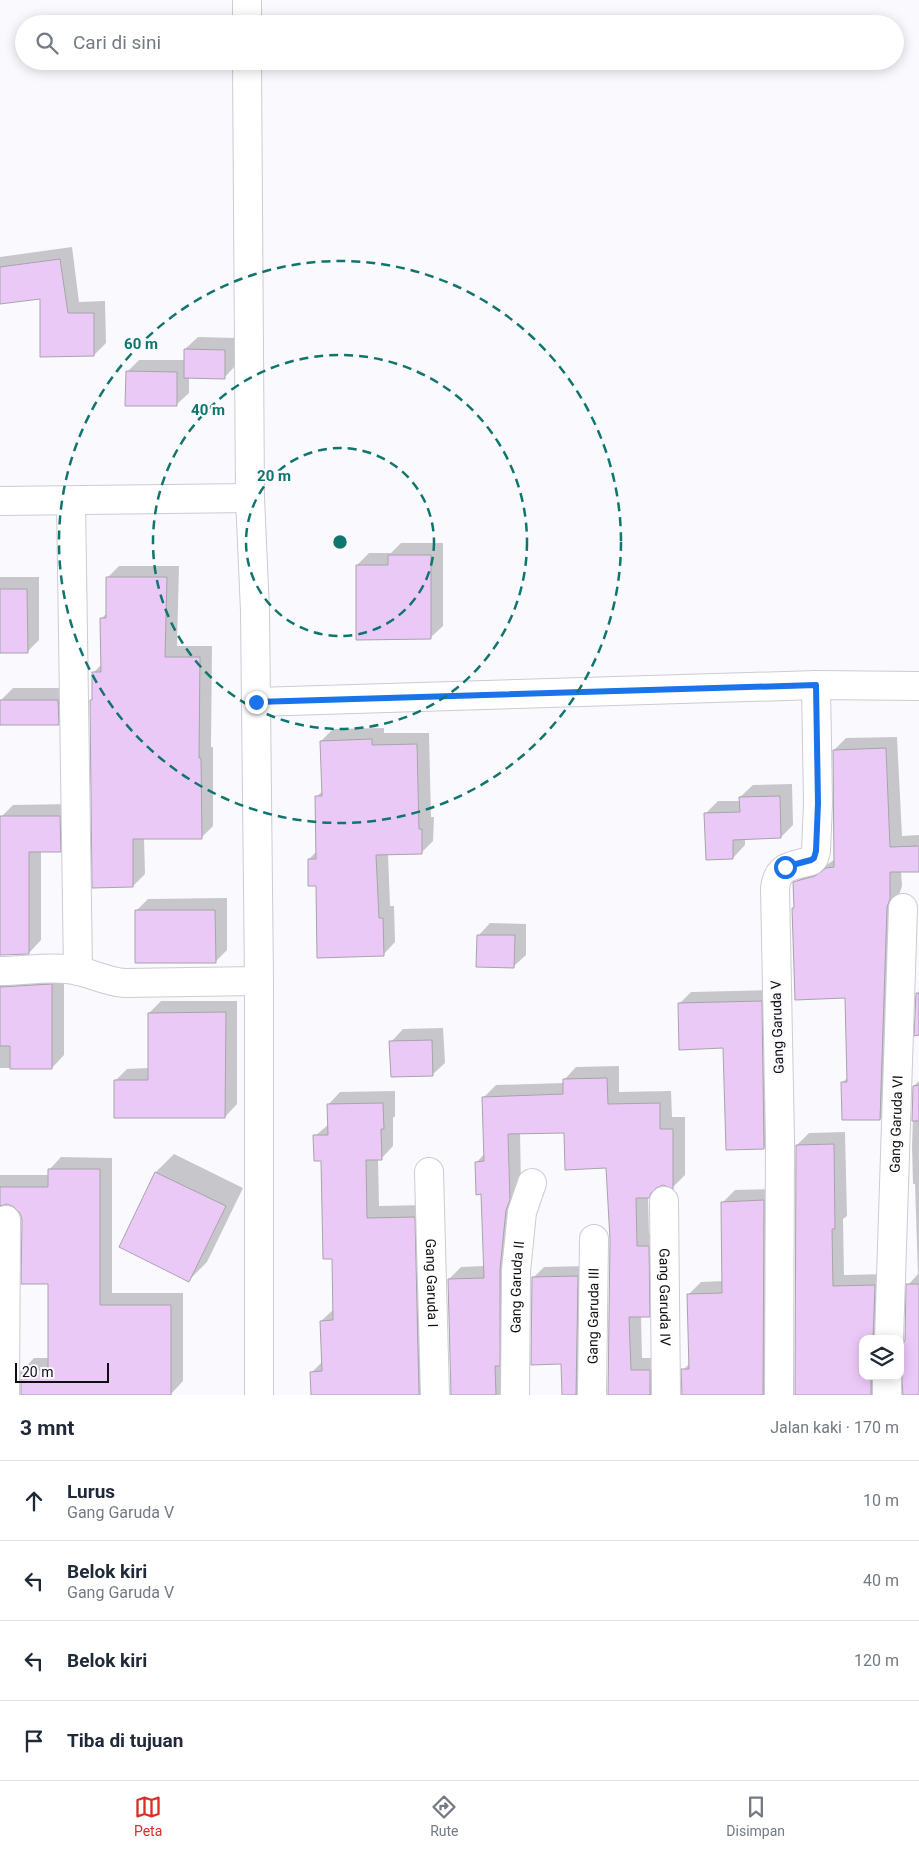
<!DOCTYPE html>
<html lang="id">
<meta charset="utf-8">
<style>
body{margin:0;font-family:Roboto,sans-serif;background:#f6f6f7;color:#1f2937}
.controls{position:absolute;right:15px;bottom:15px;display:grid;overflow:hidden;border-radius:10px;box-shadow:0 2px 12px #0003}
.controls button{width:45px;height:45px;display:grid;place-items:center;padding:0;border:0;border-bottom:1px solid #e0e1e3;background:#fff;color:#1f2937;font:25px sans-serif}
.scale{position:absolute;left:15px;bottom:12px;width:94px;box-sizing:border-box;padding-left:5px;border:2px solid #0e0f11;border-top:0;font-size:14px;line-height:18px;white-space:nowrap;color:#0e0f11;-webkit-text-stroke:4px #f9f9fe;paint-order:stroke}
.stop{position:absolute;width:15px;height:15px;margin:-11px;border:4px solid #1a73e8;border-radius:50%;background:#fff}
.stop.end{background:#1a73e8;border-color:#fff;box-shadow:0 1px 5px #0008}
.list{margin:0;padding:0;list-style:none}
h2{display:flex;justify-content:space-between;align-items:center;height:65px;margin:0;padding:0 20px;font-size:21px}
h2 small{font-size:16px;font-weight:400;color:#747a83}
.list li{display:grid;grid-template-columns:32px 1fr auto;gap:15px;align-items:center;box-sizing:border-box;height:80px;padding:0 20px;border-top:1px solid #e0e1e3}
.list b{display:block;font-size:19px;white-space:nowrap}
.list p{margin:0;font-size:16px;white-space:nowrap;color:#747a83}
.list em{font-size:16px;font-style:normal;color:#747a83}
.icon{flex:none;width:28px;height:28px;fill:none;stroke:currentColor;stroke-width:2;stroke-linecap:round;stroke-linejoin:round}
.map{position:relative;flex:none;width:919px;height:1395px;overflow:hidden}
.search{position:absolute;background:#fff;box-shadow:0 2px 12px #0003;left:15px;right:15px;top:15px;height:55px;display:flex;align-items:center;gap:12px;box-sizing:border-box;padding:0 18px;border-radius:28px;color:#747a83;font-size:19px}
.sheet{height:385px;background:#fff}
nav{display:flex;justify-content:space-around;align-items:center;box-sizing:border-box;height:70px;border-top:1px solid #e0e1e3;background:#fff;font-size:14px;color:#747a83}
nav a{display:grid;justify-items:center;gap:2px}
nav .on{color:#d93025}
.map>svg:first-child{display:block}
.shadow{fill:#0003}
.building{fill:#ebc9f7;stroke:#a8a3aa}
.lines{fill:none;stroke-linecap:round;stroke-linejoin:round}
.street-casing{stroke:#cbccd4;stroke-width:30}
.street{stroke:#fff;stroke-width:28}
.route{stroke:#1a73e8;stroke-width:6}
.ring{fill:none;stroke:#0f766e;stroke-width:2.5;stroke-dasharray:9 6}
.labels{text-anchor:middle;stroke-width:4.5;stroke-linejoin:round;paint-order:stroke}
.street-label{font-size:14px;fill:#0e0f11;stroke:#f9f9fe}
.centre{fill:#0f766e;stroke:#f9f9fe;stroke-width:2.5}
.ring-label{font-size:15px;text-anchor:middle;font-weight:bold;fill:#0f766e;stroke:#f9f9fe;stroke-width:4.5;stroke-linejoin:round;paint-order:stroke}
</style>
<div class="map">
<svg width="919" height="1395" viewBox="0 0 919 1395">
<rect width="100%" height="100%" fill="#f9f9fe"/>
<path class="shadow" d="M72 247 79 302 105 301 106 343 94 355 41 297 0 303V257Z
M198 337 237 338 236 365 224 378 189 377V393L176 405 127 372 139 360H185V349Z
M401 543H443V626L430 638 357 565 369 553H391Z
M119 566H179L177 646H212L211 747H213V826L201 838H144L145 874 133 886 91 701 93 698V673L102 664 101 619 107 613V578Z
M0 577H39V640L27 652H0Z
M13 688H70V712L58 724 1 700Z
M384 728V733H429L431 817H434L433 841 421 853H388L390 906H394L395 942 383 955 317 884 309 859 317 851 316 797 323 791 321 741 333 729Z
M897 737 902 836 919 835V870L901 871 902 886 899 895 892 1107 880 1119 843 1082 848 1077 846 997 794 908 795 907V883L807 871 828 864 835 859 834 750 846 738Z
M792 784 793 825 781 837 745 838V845L733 858 705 814 718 801H741L740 797 753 785Z
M72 804V838L60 851H41V940L29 953 0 954 1 817 13 805Z
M227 898V950L215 962 136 911 148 899Z
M490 923 526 924V955L513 967 478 936Z
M0 968 64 972V1055L52 1068H0Z
M773 990 776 1136 764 1148 724 1047 679 1004 691 992Z
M161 1001H237V1104L225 1117 115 1081 127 1069 149 1068V1013Z
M443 1028 445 1063 432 1075 391 1042 403 1029Z
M619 1066V1092L671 1091 672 1117H685V1175L673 1187 663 1184 660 1185 648 1197 649 1234H661V1303L649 1316H641L642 1358H662L669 1395H609L611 1239 607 1167 565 1132 520 1133 521 1187 508 1395H452L449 1279 461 1267 485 1266 483 1193 477 1162 485 1153 484 1097 496 1085 564 1083V1080L576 1067Z
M919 1081V1395H904L902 1368 900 1366V1343L905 1342 908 1285 918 1274 915 1184H913L912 1146 914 1086Z
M395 1091V1116L393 1118V1146L381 1159H378L379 1206 426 1205 438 1395H312V1372L323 1361 321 1321 334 1309 333 1258 322 1160 315 1136 329 1124 328 1105 340 1092Z
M845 1132 847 1216 843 1219 844 1275 886 1274 891 1339H863V1376H883L889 1395H796L797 1145 809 1133Z
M174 1154 243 1188 207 1262 189 1280 120 1246 156 1172Z
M61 1157 112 1158V1293H183V1381L171 1394 22 1395V1371L34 1358H49V1283L21 1212 15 1206 6 1203 3 1204 2 1207 0 1395V1175H49V1170Z
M776 1189 781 1395H683V1370L690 1363 689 1294 701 1282 723 1281V1202L735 1190Z
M588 1266 593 1395H563L562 1363 533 1278 544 1267Z"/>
<path class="building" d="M60 259 68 313H94V356L40 357V299L0 304V267Z
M184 349 225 350V379L184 378Z
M126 371 177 372V406H125Z
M388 555H431V639L356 640V565H388Z
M106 577H167L165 657H200L199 758H201L202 839H133V887L92 888 90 700H92V672H101L100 618H106Z
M0 589H27L28 653H0Z
M0 700H58L59 725H0Z
M372 739V745L417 744 419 829H422V854L376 855 379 918H383L384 956 317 958 316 886H308V859H316L315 796H322L320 741Z
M886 748 890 847 919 846V872H890V899L887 907 880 1120H842L841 1082H847L845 998 795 1000 792 908H794L793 882 815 876 826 868 834 867 833 750Z
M780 796 781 838 733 840V859L706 860 704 813 740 812 739 797Z
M0 816H60L61 852H29V954L0 955Z
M135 910H215L216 963H135Z
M477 935H515L514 968 476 967Z
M52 984V1069H10V1046H0V987Z
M916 993H919V1035L914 1036Z
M762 1001 764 1149 726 1150 723 1048 679 1050 678 1003Z
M226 1012 225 1118H114V1080H148V1013Z
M432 1040 433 1076 391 1077 389 1041Z
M607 1078 608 1104 660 1103V1129H673V1189L663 1185 656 1188 651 1193 649 1198H636L637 1246H649L650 1317H629L631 1370H650V1395H608L610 1239 606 1168 565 1170 564 1133 508 1134 510 1200 506 1210 500 1269V1366H495L496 1395H451L448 1279 484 1278 481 1194 476 1195 475 1162 484 1161 482 1097 563 1094V1079Z
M919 1085V1121H912L913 1086Z
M383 1103 384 1129H381L382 1160H366L367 1218 415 1217 419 1395H311L310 1372 322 1371 320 1321 333 1320 332 1259H323L321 1161H314L313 1135H328L327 1104Z
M834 1144 835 1229H832L833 1286 875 1285 873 1339H863V1376H871V1395H795L796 1145Z
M48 1169H100V1305H171V1395H21V1370H48V1284H21L22 1220 20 1213 14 1207 7 1204 0 1206V1187H48Z
M155 1172 226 1206 189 1282 119 1247Z
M764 1200 763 1395H682L681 1369H689L687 1294 722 1293 721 1202Z
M578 1276 576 1395H562L561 1364 531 1365 532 1277Z
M906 1284H919V1395H903L900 1349 905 1340Z"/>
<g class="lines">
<g class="street-casing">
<g id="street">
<path d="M247 0V24"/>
<path d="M247 61 250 498 255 611 259 981V1395"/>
<path d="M0 501 250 498"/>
<path d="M71 501 78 971"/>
<path d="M256 702 816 685 919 686"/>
<path d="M0 971C22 971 44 967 66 969 87 970 104 982 125 983L259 981"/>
<path id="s1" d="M429 1172 435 1395"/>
<path id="s2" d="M664 1201 666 1395"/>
<path id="s3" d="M889 1339 903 908"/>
<path d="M5 1395 6 1220"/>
<path id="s4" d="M515 1395 516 1271 522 1212 532 1183"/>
<path id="s5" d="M592 1395 594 1239"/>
<path d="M779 1395 780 1139 775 888C778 865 792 866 811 861L814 858 816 851 818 803 816 685"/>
<path d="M887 1395V1376"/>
</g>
</g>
<use href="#street" class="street"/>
</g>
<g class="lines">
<path class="route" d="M256 702 816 685 818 803 816 851 814 858 811 860 785 867"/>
</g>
<g class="ring">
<circle cx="340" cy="542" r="94"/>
<circle cx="340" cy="542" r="187"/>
<circle cx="340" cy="542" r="281"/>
</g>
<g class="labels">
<g class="street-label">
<text transform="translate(777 1027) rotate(-92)" y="5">Gang Garuda V</text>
<text dy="5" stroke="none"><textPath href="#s3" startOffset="215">Gang Garuda VI</textPath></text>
<text dy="5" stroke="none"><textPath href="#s1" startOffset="111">Gang Garuda I</textPath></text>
<text dy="5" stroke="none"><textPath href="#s4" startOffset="108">Gang Garuda II</textPath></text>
<text dy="5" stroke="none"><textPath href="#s2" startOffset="96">Gang Garuda IV</textPath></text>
<text dy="5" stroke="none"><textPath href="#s5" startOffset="79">Gang Garuda III</textPath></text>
</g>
</g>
<circle cx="340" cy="542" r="8" class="centre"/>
<g class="ring-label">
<text x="141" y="349">60 m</text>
<text x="208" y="415">40 m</text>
<text x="274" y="481">20 m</text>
</g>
</svg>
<div class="controls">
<button><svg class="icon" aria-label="layers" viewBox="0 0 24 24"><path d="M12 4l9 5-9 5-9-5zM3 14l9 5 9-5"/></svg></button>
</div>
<div class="scale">20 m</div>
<div class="stop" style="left:785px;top:867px"></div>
<div class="stop end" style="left:256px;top:702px"></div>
<div class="search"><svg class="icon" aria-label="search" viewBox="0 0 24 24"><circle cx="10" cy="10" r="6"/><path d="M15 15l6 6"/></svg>Cari di sini</div>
</div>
<section class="sheet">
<h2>3 mnt<small>Jalan kaki · 170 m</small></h2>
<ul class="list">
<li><svg class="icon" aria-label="ahead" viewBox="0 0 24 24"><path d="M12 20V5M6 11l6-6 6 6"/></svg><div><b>Lurus</b><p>Gang Garuda V</p></div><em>10 m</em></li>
<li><svg class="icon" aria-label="left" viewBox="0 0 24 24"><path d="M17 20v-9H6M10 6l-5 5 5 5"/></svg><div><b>Belok kiri</b><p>Gang Garuda V</p></div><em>40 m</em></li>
<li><svg class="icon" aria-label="left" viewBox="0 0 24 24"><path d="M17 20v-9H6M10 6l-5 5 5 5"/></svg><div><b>Belok kiri</b></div><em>120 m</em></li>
<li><svg class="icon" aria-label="arrive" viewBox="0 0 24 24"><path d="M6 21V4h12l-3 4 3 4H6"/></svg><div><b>Tiba di tujuan</b></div></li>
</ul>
</section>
<nav>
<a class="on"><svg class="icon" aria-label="map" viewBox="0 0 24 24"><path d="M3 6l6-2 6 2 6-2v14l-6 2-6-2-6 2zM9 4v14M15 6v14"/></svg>Peta</a>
<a><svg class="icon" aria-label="directions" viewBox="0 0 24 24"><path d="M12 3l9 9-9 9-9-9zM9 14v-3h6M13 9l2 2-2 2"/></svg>Rute</a>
<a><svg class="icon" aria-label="saved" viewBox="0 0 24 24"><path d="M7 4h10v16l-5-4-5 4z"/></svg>Disimpan</a>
</nav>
